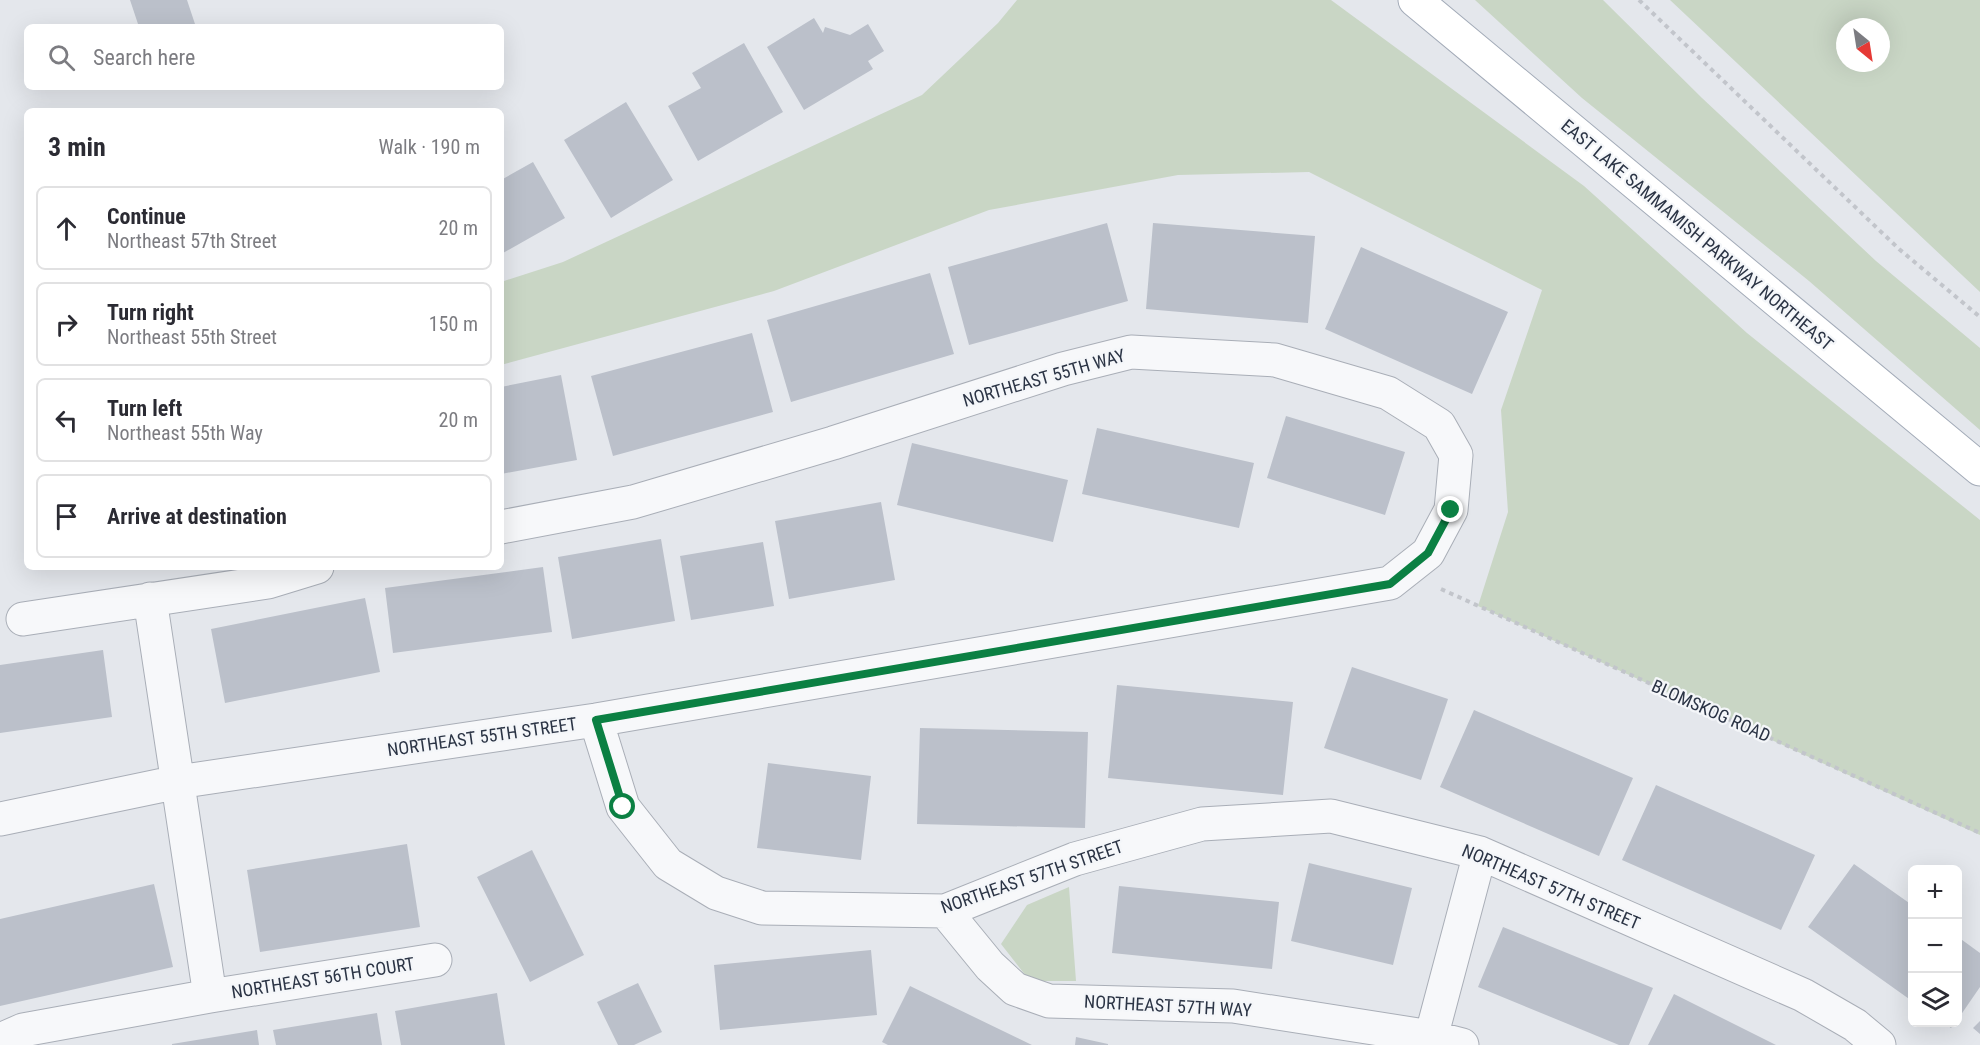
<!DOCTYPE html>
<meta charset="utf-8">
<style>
body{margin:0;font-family:"Roboto Condensed",sans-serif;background:#f2f2f3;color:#2b2b33}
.controls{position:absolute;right:18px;bottom:18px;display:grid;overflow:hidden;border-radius:9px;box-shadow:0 6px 24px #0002}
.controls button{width:54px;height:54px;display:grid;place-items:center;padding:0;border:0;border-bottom:2px solid #e1e1e2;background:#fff;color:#2b2b33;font:30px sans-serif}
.compass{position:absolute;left:1836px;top:18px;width:54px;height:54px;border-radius:50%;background:#fff;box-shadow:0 6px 24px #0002;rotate:150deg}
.stop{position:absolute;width:18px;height:18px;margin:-14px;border:4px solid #0b8043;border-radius:50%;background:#fff}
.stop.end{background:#0b8043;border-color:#fff;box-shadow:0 2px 6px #0008}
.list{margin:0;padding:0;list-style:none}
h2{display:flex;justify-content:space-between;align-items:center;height:78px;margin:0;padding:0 24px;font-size:26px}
h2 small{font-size:20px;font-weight:400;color:#7c7c81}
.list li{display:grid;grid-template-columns:39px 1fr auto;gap:18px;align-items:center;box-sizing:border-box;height:84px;margin:0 12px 12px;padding:0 12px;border:2px solid #e1e1e2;border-radius:9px}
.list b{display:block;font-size:22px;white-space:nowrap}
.list p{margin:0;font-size:20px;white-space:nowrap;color:#7c7c81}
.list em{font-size:20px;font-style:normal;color:#7c7c81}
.icon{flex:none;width:33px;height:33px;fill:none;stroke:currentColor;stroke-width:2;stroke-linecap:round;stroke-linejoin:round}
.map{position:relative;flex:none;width:1980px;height:1045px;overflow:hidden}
.search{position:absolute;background:#fff;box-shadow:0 6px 24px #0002;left:24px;top:24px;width:480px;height:66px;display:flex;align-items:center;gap:15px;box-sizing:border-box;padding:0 21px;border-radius:9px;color:#7c7c81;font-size:22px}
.panel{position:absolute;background:#fff;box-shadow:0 6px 24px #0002;left:24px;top:108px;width:480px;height:462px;border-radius:9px}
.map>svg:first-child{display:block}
.green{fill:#c9d6c5;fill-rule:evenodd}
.building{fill:#bbc0ca}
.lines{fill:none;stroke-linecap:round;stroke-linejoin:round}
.minor-casing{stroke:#a9aeb7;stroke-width:35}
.major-casing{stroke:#a3abb8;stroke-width:35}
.path{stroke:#c2c5cb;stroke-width:4;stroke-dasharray:4.5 4.5;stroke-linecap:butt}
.minor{stroke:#f7f8fa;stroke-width:33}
.major{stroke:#fff;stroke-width:33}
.route{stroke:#0b8043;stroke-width:8}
.labels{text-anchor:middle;stroke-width:4.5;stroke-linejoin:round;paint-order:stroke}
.street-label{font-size:18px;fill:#2b3445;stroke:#f4f6f9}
</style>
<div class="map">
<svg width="1980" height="1045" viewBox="0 0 1980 1045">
<rect width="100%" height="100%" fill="#e4e7ec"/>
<path class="green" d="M1017 0H1331L1584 186 1747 333 1980 520V835L1478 606 1508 512 1501 410 1542 290 1309 172 1178 175 989 210 774 291 501 365V282L563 262 922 95 998 23Z
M1475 0H1603L1702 98 1876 261 1980 348V430L1809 281 1582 98Z
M1670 0H1980V292ZM1845 27H1881V63H1845Z
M1069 887 1076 981H1030L1001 944 1027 905Z"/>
<path class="building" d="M130 0H187L196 27H139Z
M814 18 823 33 825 27 850 35 868 24 884 51 868 61 873 69 804 110 767 47Z
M744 43 783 112 698 161 668 106 701 88 692 73Z
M626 102 673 180 611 218 564 140Z
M533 162 565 218 503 253 501 250V180Z
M1107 223 1128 301 969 345 948 267Z
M1153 223 1315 236 1308 323 1146 309Z
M1361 247 1508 312 1472 394 1325 329Z
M930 273 954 354 791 402 767 320Z
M752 333 773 412 613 456 591 376Z
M561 375 577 460 501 474V387Z
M1286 416 1405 452 1385 515 1267 478Z
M1097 428 1254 463 1239 528 1082 494Z
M912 443 1068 480 1053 542 897 505Z
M881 502 895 580 789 599 775 521Z
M661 539 675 621 572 639 558 557Z
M763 542 774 606 691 620 680 556Z
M543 567 552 632 393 653 385 588Z
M365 598 380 672 225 703 211 629Z
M103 650 112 717 0 733V665Z
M1352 667 1448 699 1421 780 1324 748Z
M1117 685 1293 702 1283 795 1108 778Z
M1474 710 1633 778 1599 856 1440 787Z
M920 728 1088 732 1085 828 917 824Z
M768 763 871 776 861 860 757 848Z
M1656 785 1815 855 1781 930 1622 860Z
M407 844 420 927 260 952 247 870Z
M532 850 584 955 530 982 477 877Z
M1309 863 1412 888 1393 965 1291 941Z
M1854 864 1912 905V1001L1808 927Z
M154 884 173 967 0 1006V919Z
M1119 886 1279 902 1272 969 1112 953Z
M1503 927 1653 988 1629 1045H1619L1478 987Z
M1958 937 1980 953V987L1958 1019Z
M871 950 877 1015 720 1030 714 965Z
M638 983 662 1032 634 1045H618L597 1002Z
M910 986 1032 1045H888L882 1042Z
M497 993 505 1045H401L395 1011Z
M1674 994 1776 1045H1648Z
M377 1013 382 1045H276L273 1030Z
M1980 1021V1034L1973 1028Z
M1943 1022H1955L1951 1028Z
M257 1030 259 1045H172V1044Z
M1076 1037 1108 1044V1045H1075Z"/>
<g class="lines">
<g class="minor-casing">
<path id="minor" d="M150 599 210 996
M23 619 268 582 317 567
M596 720 623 807 668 864 716 893 762 908 945 911 1075 859 1202 824 1331 816 1480 853 1803 995 1855 1025 1879 1045
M0 819 178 782 596 720 1390 583 1428 553 1451 510 1456 455 1439 425 1388 393 1275 360 1131 352 1063 369 833 443 633 502 501 527
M945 911 990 966 1015 989 1049 1001 1233 1006 1431 1037 1462 1045
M0 1040 23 1030 210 996 435 960
M1429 1045 1480 853"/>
</g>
<g class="major-casing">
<path id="major" d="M1415 0 1980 469"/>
</g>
<path class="path" d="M1639 0 1899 249 1980 317
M1441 589 1980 833"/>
<use href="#minor" class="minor"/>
<use href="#major" class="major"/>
</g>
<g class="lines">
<path class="route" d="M623 807 596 720 1390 584 1428 553 1451 510"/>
</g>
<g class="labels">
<g class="street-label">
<text transform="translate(1697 235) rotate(40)" y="6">EAST LAKE SAMMAMISH PARKWAY NORTHEAST</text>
<text transform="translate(1044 378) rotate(-16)" y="6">NORTHEAST 55TH WAY</text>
<text transform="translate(1711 711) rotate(24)" y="6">BLOMSKOG ROAD</text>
<text transform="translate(482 737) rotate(-8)" y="6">NORTHEAST 55TH STREET</text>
<text transform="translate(1032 877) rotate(-19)" y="6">NORTHEAST 57TH STREET</text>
<text transform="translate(1551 887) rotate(23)" y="6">NORTHEAST 57TH STREET</text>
<text transform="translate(323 978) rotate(-9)" y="6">NORTHEAST 56TH COURT</text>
<text transform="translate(1168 1006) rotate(3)" y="6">NORTHEAST 57TH WAY</text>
</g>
</g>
</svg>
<div class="controls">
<button>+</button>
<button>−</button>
<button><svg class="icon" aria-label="layers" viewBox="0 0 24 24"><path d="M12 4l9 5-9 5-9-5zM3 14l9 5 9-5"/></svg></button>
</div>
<svg class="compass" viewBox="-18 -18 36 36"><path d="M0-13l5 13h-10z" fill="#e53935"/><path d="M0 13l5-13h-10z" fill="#7c7c81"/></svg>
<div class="stop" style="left:623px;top:807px"></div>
<div class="stop end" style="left:1451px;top:510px"></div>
<div class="search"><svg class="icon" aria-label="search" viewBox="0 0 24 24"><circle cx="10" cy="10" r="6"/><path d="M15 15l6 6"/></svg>Search here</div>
<section class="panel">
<h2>3 min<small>Walk · 190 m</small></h2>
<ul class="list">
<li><svg class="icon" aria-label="ahead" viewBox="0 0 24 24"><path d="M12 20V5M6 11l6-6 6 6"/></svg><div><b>Continue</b><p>Northeast 57th Street</p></div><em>20 m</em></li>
<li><svg class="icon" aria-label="right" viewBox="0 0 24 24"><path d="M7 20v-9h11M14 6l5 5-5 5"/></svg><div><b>Turn right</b><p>Northeast 55th Street</p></div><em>150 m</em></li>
<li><svg class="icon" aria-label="left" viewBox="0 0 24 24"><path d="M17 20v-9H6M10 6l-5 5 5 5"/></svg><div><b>Turn left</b><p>Northeast 55th Way</p></div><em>20 m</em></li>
<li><svg class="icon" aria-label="arrive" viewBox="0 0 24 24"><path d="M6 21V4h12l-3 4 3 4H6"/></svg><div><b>Arrive at destination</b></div></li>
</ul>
</section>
</div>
